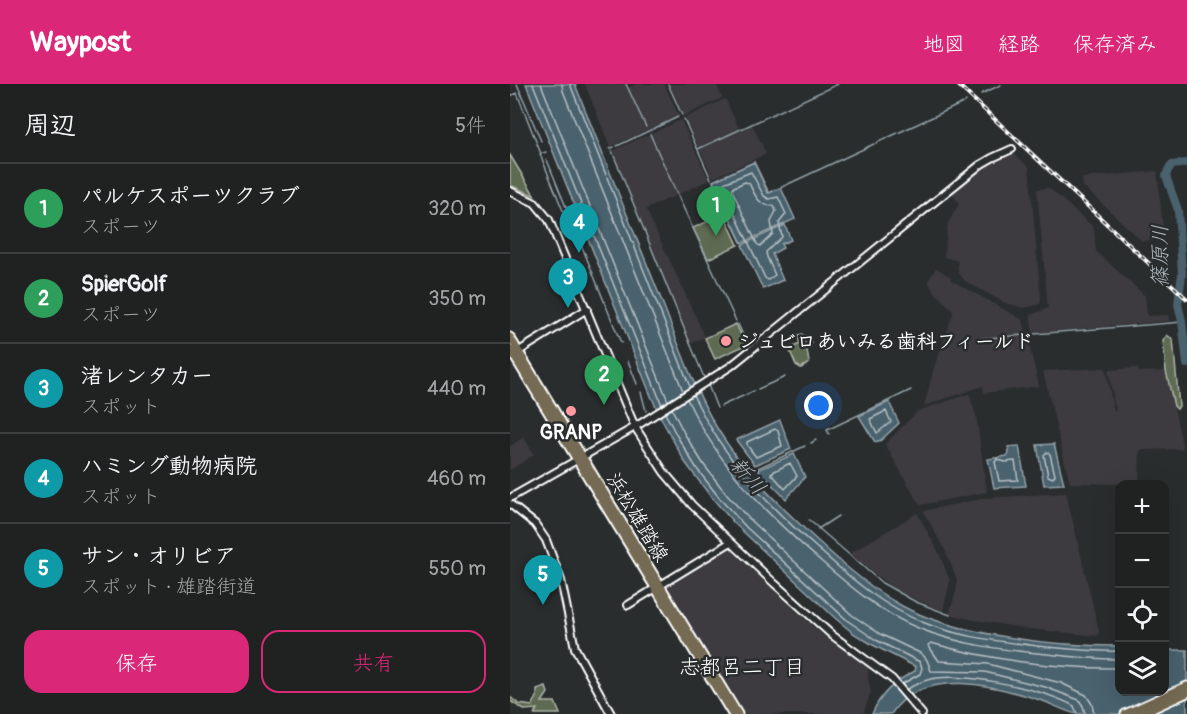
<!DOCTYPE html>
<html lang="ja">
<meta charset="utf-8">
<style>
body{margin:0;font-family:Pangolin,"Klee One",sans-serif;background:#2d2f2f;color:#f1f3f6}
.controls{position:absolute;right:18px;bottom:18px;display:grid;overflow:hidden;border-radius:12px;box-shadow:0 6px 24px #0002}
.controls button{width:54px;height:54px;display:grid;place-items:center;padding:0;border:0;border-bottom:2px solid #3d3f40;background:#202222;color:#f1f3f6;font:30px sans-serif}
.you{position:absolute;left:309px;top:322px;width:21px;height:21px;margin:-15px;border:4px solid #fff;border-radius:50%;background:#1a73e8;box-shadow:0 0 0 9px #1a73e833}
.badge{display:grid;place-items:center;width:39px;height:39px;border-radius:50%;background:#db2777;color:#fff;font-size:20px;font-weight:700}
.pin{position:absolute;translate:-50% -50px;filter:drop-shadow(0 2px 3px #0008)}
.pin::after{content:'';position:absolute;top:32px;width:21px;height:18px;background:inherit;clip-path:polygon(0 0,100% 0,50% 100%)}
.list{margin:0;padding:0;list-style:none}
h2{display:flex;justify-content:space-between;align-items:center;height:78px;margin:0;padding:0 24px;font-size:26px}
h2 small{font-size:20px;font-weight:400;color:#a2a4a5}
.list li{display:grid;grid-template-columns:39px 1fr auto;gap:18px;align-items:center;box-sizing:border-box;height:90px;padding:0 24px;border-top:2px solid #3d3f40}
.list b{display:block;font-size:22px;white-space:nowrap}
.list p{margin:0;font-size:20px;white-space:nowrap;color:#a2a4a5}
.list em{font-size:20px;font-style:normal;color:#a2a4a5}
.actions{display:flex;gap:12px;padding:18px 24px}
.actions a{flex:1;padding:14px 0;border:2px solid #db2777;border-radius:18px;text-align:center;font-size:21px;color:#db2777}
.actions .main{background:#db2777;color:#fff}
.icon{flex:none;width:33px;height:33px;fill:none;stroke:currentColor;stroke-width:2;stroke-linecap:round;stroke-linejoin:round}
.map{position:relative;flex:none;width:677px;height:630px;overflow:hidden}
header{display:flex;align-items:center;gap:36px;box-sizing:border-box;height:84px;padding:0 30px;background:#db2777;color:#fff}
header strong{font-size:28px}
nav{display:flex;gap:33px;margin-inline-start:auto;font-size:21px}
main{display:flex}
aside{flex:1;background:#202222}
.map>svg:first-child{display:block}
.built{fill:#3d3b3f}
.green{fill:#5e6b52;stroke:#aeb5a8;stroke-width:1.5}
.water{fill:#4a626e;stroke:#92a1a8;stroke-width:1.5}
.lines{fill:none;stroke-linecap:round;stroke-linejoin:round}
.shore{stroke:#b7c0c5;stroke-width:1.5}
.stream{stroke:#92a1a8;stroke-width:1.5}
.river{stroke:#4a626e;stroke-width:8}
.secondary-casing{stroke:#fff;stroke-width:10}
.primary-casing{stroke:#fff;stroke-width:11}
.secondary{stroke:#2a2d2e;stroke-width:6}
.primary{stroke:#746b52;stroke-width:7}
.rail-casing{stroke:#fff;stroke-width:4}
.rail{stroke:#2a2d2e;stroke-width:1.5;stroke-dasharray:4.5;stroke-linecap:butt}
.poi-dot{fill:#ff9aa2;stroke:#2a2d2e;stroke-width:2}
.labels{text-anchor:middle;stroke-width:5;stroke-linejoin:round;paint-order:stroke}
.poi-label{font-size:20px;font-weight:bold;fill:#fff;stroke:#2a2d2e;text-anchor:start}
.street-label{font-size:20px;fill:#fff;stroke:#2a2d2e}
.water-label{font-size:21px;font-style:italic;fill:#aeb8be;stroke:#2a2d2e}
.neighbourhood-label{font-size:21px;fill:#fff;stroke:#2a2d2e}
</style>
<header>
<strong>Waypost</strong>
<nav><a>地図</a><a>経路</a><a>保存済み</a></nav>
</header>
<main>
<aside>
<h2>周辺<small>5件</small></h2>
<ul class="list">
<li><span class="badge" style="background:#2e9e5b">1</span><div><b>パルケスポーツクラブ</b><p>スポーツ</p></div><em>320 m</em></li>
<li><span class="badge" style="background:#2e9e5b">2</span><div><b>SpierGolf</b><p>スポーツ</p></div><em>350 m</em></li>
<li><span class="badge" style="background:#0f9aa8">3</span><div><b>渚レンタカー</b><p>スポット</p></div><em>440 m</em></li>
<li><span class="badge" style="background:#0f9aa8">4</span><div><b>ハミング動物病院</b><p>スポット</p></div><em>460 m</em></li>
<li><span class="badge" style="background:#0f9aa8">5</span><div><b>サン・オリビア</b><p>スポット · 雄踏街道</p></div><em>550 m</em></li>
</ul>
<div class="actions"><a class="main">保存</a><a>共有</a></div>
</aside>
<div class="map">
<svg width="677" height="630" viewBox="0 0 677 630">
<rect width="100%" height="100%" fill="#2a2d2e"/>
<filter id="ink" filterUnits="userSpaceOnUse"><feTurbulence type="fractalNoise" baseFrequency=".0167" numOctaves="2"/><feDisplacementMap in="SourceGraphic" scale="12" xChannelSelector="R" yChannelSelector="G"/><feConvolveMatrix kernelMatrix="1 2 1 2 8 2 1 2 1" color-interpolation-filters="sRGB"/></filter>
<g filter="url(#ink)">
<path class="built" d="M75 0H116L118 4 127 0H154L169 32 100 63Z
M159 0H206L212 14 174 32Z
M215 15 230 46 242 40 256 70 203 94 175 34Z
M171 36 199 96 136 125 195 253 180 260 102 67Z
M503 69 519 83 531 216 530 220 514 224 495 219 455 197 448 188V177L434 173 438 139 449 120 442 108 476 81Z
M647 87 654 155 632 157 573 102 572 94Z
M539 104 582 142 584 146 586 167 635 212 637 232 658 231 659 237 523 249 521 237V231L538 224 527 105Z
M426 184 441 193V196L513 236 529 302 474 309 473 302 414 322 424 284 443 230 442 226 423 206 418 197Z
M595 284 604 328 606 327 598 286 627 284 629 288 656 287 673 365 630 366 629 400 560 399 533 287Z
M459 310 466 331 477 408 410 421 375 360 408 327Z
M14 353 24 371 0 386V362Z
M556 409 589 547 588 552 520 545 459 535 439 530 446 508 447 496 435 466 413 427 476 414Z
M407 429 429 469 440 497 433 527 407 516 384 505 339 470Z
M216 464H219L307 546 358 583V594L361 608 353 630H234L157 503 158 499Z"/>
<path class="green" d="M0 71 25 112 0 101Z
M214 130 228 161 198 175 183 144Z
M226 240 236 261 205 275 195 254Z
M291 250 299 254 302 259 297 266 299 279 291 284 286 281 280 267 283 263 290 260 288 252Z
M657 251 663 256 669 322 667 325 664 322 656 287 653 257Z
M36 603 38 609 32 618H45L50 630H24L27 625 14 626 0 617V613L9 620 22 622 27 613V606Z"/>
<path class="water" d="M16 0H65C93 72 122 143 151 215 168 258 183 304 207 344 231 384 263 415 296 446 326 474 356 502 392 522 447 552 547 562 609 562L610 608H654L655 566H677V630C651 630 625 630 599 630 589 630 577 630 567 630 556 628 544 621 533 617 487 602 413 581 381 630H362C371 609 385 597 405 587L406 583 363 561 343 549 325 534 224 439 198 409 175 378 153 338 141 312Z
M244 78 258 109 271 104 285 135 232 159 203 97Z
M275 141 281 156 271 160 273 164 262 170 273 196 253 205 232 161Z
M379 318 389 339 371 356 365 358 349 332Z
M270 336 281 365 245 381 226 356Z
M544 360 554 400 534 401 527 361Z
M509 362 516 402 484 404 478 375 497 372 499 369 498 363Z
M284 370 295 393 276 415 248 386Z"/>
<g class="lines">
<path class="shore" d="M23 0 152 321
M31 0 158 317
M52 0 53 7 173 307
M60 0 180 303
M241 88 254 112 259 115 268 113 276 130 269 139 272 153 256 168 257 173 265 191 258 196 255 194 212 102 214 99Z
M235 98 239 99C245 111 248 122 264 122L266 127 261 138 263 150 250 162 247 160 222 106 224 103Z
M183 311C215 378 260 424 315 471 345 498 375 523 412 538 451 554 495 558 537 563 561 565 585 568 610 567
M177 315C209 383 256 430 312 478 342 504 371 529 408 544 449 561 494 566 537 570 561 573 585 575 610 575
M162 325 174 349 194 381 217 411 242 438 342 531 370 550 412 570 417 576 421 587 475 588 535 603 569 616 573 622 575 630
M376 327 381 338 367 349 360 335Z
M155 329 167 352 187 385 211 416 237 444 338 537 366 556 410 578 412 584 410 590 392 600
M265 345 268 347 272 362 246 373 237 361V358Z
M537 368 540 370 545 391 543 394 538 392 534 371Z
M487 375 495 378 505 377 508 396 489 397 485 378Z
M280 379 287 392 275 405 261 389Z
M397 605C406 600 416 595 427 594 463 590 532 605 564 622L567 630
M584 630 582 620 576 611 551 599 478 580 429 577 418 561 421 559C480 576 549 585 610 584"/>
<path class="stream" d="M7 0 31 57
M116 0 136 43
M158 0 172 31
M471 10 491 1
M0 12 7 9 31 70
M455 18 456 17
M174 35 201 95
M140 50 167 110
M366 59 453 19
M107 62 168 33
M100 65 104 63
M188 65 328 0
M102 67 195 296
M36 68 30 70 58 139 51 142
M37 76 111 259
M203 97 244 78 259 109 364 60
M203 99 231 158
M168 112 226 237
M228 240 239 264
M524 250 673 238
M515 251H519
M467 255 513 251
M118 277 127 300
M198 301 207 324
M248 305 275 293
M131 308 136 327
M211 322 244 307
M319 350 317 346 401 306
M301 359 306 356
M246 385 295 362
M299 436 372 499 406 518 440 531
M308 445 328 432"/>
<path class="river" d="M677 79 662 81 658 86 656 92 668 126 672 190 668 220 672 237 677 280"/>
<g class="secondary-casing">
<path id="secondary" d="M0 107 25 119 39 136 125 343 154 388 182 421 264 499 322 551 382 595 412 630
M6 269 77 225
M0 414 125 343 221 282 470 81 482 74 502 65
M0 420 25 440 36 456 51 496 65 564 101 630
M118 521 221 458"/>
</g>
<g class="primary-casing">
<path id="primary" d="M0 253 228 630
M0 266 222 630
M615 630 677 602
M631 630 677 609"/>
</g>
<use href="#secondary" class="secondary"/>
<use href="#primary" class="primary"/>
<g class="rail-casing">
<path id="rail" d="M447 0 677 215"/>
</g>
<use href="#rail" class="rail"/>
</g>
</g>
<g class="poi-dot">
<circle cx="216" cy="257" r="6"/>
<circle cx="61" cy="327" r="6"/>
</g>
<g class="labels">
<g class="poi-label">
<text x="228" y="264">ジュビロあいみる歯科フィールド</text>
<text x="61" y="355" text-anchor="middle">GRANP</text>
</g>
<g class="street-label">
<text transform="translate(128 433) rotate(59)" y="7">浜松雄踏線</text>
</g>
<g class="water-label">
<text transform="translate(650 172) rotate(-90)" y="7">篠原川</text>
<text transform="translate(238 392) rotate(49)" y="7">新川</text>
</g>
<g class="neighbourhood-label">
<text x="232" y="590">志都呂二丁目</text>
</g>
</g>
</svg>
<div class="controls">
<button>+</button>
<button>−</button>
<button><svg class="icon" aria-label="locate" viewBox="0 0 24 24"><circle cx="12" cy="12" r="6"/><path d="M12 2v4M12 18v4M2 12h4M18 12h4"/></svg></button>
<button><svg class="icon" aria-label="layers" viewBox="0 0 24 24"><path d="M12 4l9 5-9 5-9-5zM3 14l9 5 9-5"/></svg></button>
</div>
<div class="you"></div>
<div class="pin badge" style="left:206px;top:152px;background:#2e9e5b">1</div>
<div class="pin badge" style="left:94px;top:321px;background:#2e9e5b">2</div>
<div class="pin badge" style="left:58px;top:224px;background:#0f9aa8">3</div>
<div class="pin badge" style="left:69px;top:169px;background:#0f9aa8">4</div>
<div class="pin badge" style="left:33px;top:521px;background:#0f9aa8">5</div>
</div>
</main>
